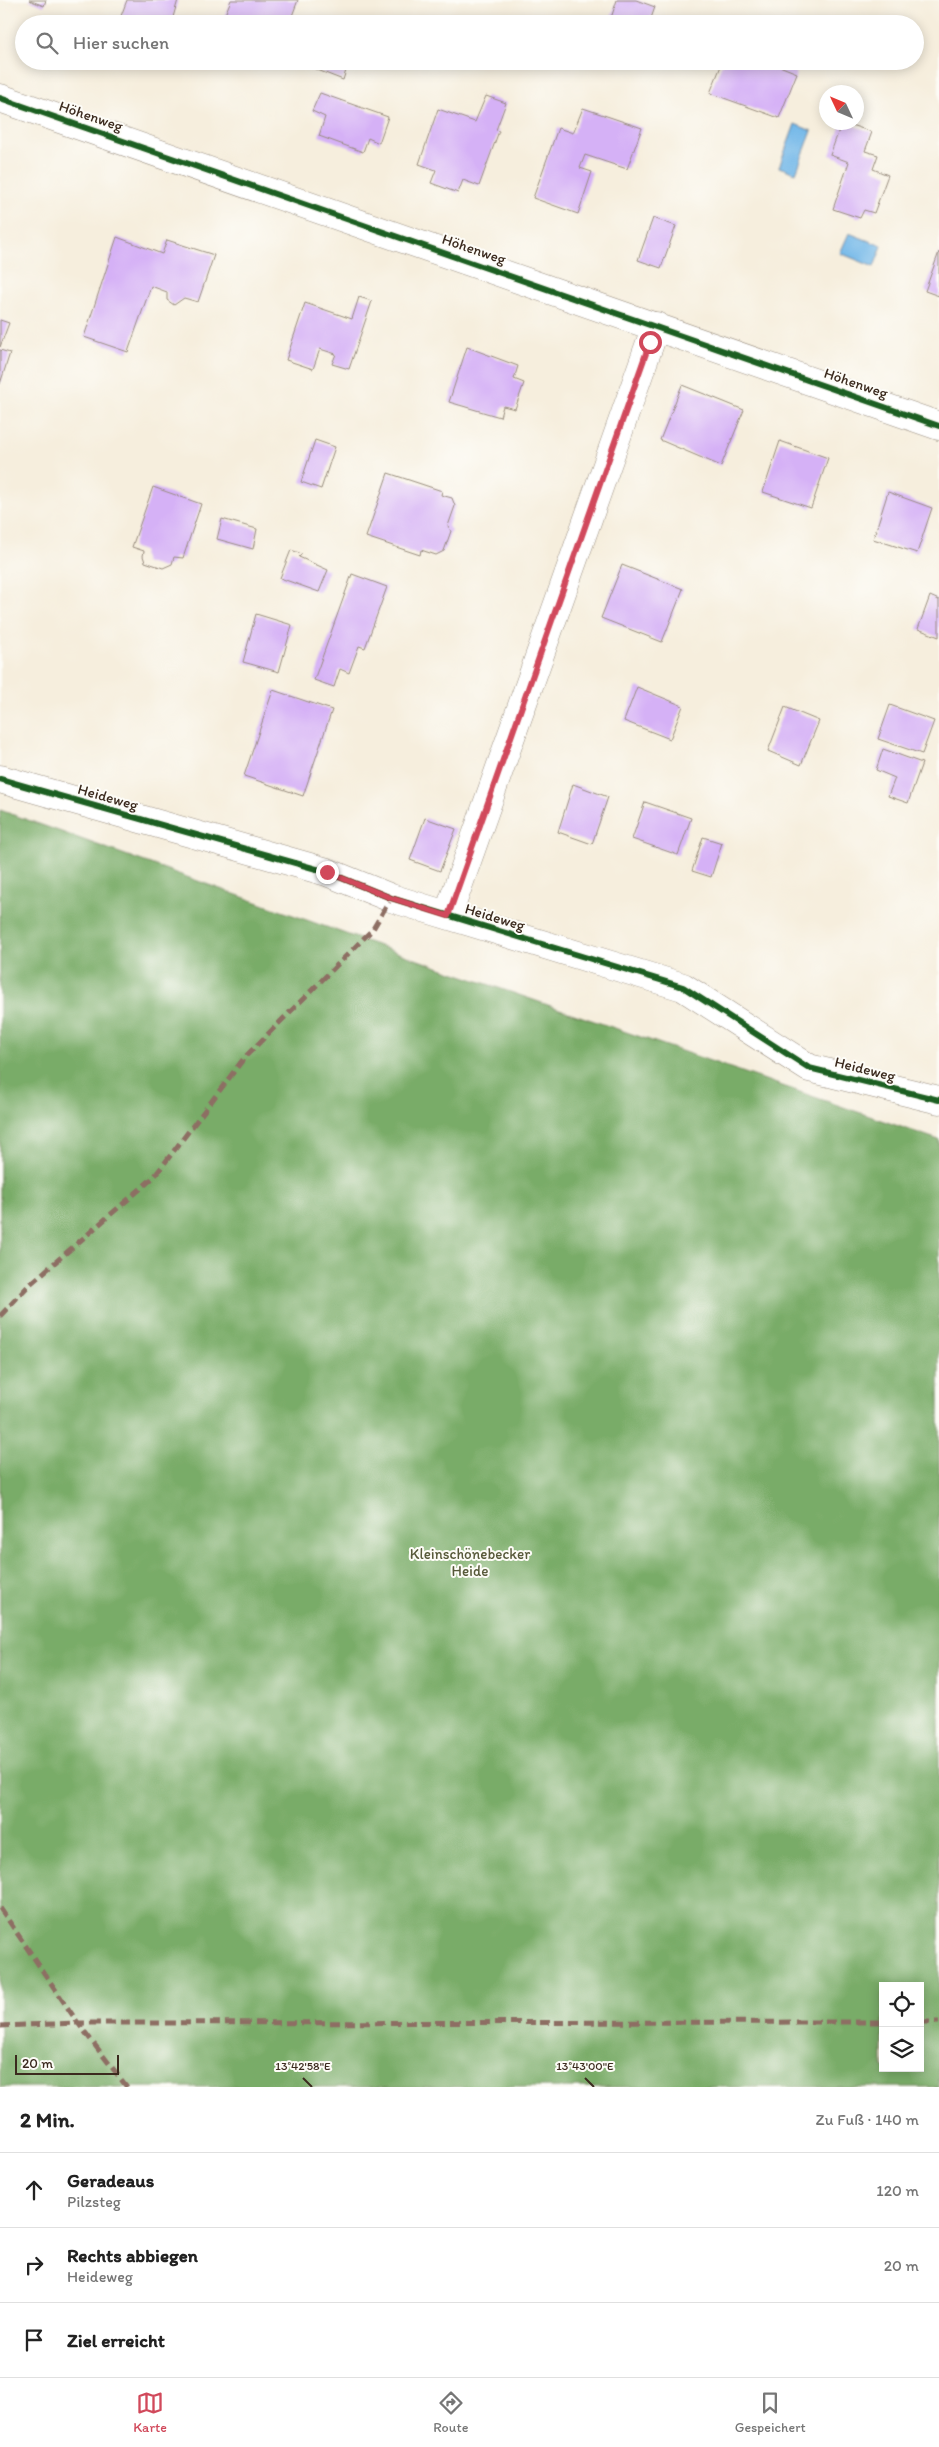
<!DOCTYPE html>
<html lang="de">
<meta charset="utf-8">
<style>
body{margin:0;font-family:Itim,sans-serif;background:#f2f2f2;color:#222}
.controls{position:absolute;right:15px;bottom:15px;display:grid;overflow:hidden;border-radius:0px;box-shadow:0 2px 12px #0003}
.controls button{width:45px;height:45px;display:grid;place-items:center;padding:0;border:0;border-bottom:1px solid #e0e0e0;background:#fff;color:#222;font:25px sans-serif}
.compass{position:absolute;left:819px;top:85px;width:45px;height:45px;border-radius:50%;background:#fff;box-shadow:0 2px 12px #0003;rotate:314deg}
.scale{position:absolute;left:15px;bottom:12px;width:104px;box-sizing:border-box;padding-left:5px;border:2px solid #3b2a1e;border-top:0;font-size:14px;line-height:18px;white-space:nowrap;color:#3b2a1e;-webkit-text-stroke:4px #fdfcf7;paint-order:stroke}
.stop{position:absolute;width:15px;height:15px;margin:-11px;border:4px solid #d1495b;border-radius:50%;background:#fff}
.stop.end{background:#d1495b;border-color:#fff;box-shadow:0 1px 5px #0008}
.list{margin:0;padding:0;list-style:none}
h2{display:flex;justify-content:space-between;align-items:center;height:65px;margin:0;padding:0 20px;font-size:21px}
h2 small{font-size:16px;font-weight:400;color:#767676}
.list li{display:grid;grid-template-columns:32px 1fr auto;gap:15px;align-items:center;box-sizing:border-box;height:75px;padding:0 20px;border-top:1px solid #e0e0e0}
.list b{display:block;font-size:19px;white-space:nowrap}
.list p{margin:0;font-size:16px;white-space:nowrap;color:#767676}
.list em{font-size:16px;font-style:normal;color:#767676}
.icon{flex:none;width:28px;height:28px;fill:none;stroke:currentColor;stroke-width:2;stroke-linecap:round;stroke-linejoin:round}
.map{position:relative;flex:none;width:939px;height:2087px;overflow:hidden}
.search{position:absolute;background:#fff;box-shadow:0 2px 12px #0003;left:15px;right:15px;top:15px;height:55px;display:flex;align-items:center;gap:12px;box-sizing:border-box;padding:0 18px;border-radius:28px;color:#767676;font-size:19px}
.sheet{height:290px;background:#fff}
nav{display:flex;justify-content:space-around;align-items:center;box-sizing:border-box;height:70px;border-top:1px solid #e0e0e0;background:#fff;font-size:14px;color:#767676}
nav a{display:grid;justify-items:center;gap:2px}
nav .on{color:#d1495b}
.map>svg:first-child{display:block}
.forest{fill:#79ac68;stroke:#5a6b43;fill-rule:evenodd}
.water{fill:#72b7e8;stroke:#567083}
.building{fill:#d5b1f6}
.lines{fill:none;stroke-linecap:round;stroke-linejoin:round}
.street-casing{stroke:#988c7e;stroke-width:29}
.street{stroke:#fff;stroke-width:28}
.quiet{stroke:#8d6e63;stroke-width:5;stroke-dasharray:10 5;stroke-linecap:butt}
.cycleway-casing{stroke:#fdfcf7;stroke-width:9}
.cycleway{stroke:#1b5e20;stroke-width:6}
.route{stroke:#d1495b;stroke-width:6}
.ticks{fill:none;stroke:#3b2a1e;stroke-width:2}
.labels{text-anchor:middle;stroke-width:4;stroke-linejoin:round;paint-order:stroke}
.street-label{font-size:15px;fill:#3b2a1e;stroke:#fdfcf7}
.park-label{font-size:15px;fill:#575939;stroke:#fdfcf7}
.ticks-label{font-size:12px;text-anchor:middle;fill:#3b2a1e;stroke:#fdfcf7;stroke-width:4;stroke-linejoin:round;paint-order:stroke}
</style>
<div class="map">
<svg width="939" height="2087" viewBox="0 0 939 2087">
<rect width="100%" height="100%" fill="#fdfcf7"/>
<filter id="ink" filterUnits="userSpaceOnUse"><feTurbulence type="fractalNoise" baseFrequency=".02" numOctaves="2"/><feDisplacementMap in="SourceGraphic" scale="10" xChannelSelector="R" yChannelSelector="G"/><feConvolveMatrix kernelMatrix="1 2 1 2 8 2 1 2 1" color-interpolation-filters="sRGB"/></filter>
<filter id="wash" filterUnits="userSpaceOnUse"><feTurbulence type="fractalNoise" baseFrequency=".0096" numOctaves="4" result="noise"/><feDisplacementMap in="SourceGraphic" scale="20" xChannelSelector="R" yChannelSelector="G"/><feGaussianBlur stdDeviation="1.12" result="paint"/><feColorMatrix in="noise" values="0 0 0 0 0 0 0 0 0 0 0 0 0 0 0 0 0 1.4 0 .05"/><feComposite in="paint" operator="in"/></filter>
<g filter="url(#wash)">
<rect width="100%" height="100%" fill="#f6eedd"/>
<path class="forest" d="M0 810 438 967 939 1140V2087H0ZM883 1986H920V2068H883Z"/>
<path class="water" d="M795 124 812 131 796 173 779 167Z
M849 233 882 246 874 267 840 253Z"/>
<g id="blocks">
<path class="building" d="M29 0H46L44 6Z
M127 0H178L171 24H118Z
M231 0H298L289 24H221Z
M617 0H636L655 7 649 24 630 20 628 24H609Z
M318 61H343L348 64 343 80 315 69Z
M723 61H767L797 73 779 118 710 93Z
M320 93 388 117 379 143 368 138 363 152 319 136 325 117 312 111Z
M486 96 506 103 496 130 499 131 479 186 463 180 458 193 431 183 436 170 419 164 438 109 475 122Z
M583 108 642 128 627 169 585 155 580 168 592 172 578 214 533 198 558 128 573 133Z
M842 122 872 132 865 151 878 155 873 169 888 175 874 213 864 210 860 218 833 209 849 162 830 155Z
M653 218 676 226 661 268 638 260Z
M117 237 162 254 167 240 214 255 198 302 184 298 174 305 167 300V292L151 286 128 352 84 337Z
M939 252V296L925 291Z
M359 297 372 301 349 369 332 364 336 354 320 349 313 369 286 360 305 303 352 319Z
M0 320 9 323 0 347Z
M467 347 518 366 514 379 524 383 515 409 503 406 500 417 449 402Z
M0 350 10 353 0 384Z
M682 385 744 410 721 466 660 440Z
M315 440 335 447 321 489 301 482Z
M780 441 828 458 811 508 763 492Z
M388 473 442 491 441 495 452 498 455 506 448 526 451 531 444 551 436 555 421 550 420 555 366 537Z
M153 487 201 504 183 558 174 557 172 564 163 568 145 562 143 556 144 551 132 547Z
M888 492 932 508 917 553 873 539Z
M222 519 257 529 253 549 217 539Z
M291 550 302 554 299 557 328 570 319 592 280 578Z
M622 565 683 589 662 642 601 618Z
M352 574 387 587 365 648 359 646 349 673 340 669 334 687 314 680Z
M930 596 939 600V637L918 629Z
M256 614 292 625 279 672 243 662Z
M637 687 683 706 670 739 624 721Z
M273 690 332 710 303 796 244 776Z
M890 705 934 721 922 754 878 739Z
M785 707 819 721 801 765 768 751Z
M883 749 922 763 908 803 888 796 895 778 876 770Z
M573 784 608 797 592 844 558 832Z
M645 802 691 818 678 855 632 839Z
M425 818 456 829 440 871 410 860Z
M703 837 722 843 711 877 692 871Z"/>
</g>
</g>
<g filter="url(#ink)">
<use href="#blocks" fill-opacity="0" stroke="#988c7e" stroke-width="1"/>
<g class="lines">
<g class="street-casing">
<path id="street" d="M0 98 939 426
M0 779 327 872 391 898 683 987 809 1068 939 1100
M448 915 656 326"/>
</g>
<use href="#street" class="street"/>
<path class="quiet" d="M0 1316 29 1285 154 1177 245 1057 373 929 391 898
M0 1908 78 2023 127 2087
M920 2022H939
M0 2026 78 2023 883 2022"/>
<g class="cycleway-casing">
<path id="cycleway" d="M0 98 939 426
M0 779 327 872 391 898 683 987 809 1068 939 1100"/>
</g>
<use href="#cycleway" class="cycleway"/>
</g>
</g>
<g class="lines" filter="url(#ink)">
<path class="route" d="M327 872 391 898 448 916 650 342"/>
</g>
<path class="ticks" d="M303 2078 312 2087M585 2078 594 2087"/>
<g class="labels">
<g class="street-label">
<text transform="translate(91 116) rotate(19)" y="5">Höhenweg</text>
<text transform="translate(474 249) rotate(19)" y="5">Höhenweg</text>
<text transform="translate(856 383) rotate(19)" y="5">Höhenweg</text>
<text transform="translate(108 797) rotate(16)" y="5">Heideweg</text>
<text transform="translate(495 917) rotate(17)" y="5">Heideweg</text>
<text transform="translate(865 1069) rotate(14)" y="5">Heideweg</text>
</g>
<g class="park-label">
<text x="470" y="1559">Kleinschönebecker<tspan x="470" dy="17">Heide</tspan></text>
</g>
</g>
<g class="ticks-label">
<text x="303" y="2070">13°42'58"E</text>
<text x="585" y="2070">13°43'00"E</text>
</g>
</svg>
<div class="controls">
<button><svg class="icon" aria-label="locate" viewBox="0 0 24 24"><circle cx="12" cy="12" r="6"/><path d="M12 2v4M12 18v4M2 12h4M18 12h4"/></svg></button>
<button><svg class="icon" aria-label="layers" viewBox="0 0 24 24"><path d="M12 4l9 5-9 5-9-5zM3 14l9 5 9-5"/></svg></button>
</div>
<svg class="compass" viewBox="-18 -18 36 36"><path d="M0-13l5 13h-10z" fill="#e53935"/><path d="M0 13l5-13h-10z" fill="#767676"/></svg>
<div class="scale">20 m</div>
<div class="stop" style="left:650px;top:342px"></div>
<div class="stop end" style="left:327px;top:872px"></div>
<div class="search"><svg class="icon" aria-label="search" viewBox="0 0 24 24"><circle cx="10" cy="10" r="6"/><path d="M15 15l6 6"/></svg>Hier suchen</div>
</div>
<section class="sheet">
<h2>2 Min.<small>Zu Fuß · 140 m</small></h2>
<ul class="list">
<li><svg class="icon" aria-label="ahead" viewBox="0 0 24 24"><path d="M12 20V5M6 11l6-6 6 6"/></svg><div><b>Geradeaus</b><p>Pilzsteg</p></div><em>120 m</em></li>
<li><svg class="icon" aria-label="right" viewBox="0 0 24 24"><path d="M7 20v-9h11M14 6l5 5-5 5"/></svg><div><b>Rechts abbiegen</b><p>Heideweg</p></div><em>20 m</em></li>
<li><svg class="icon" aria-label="arrive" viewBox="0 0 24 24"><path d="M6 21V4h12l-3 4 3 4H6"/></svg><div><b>Ziel erreicht</b></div></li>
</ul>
</section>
<nav>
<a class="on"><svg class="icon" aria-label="map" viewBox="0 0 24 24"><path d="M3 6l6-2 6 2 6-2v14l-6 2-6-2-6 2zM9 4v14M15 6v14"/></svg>Karte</a>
<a><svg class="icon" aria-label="directions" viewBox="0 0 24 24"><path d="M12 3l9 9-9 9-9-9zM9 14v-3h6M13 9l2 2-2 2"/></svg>Route</a>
<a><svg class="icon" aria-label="saved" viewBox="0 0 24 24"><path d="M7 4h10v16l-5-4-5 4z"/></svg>Gespeichert</a>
</nav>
